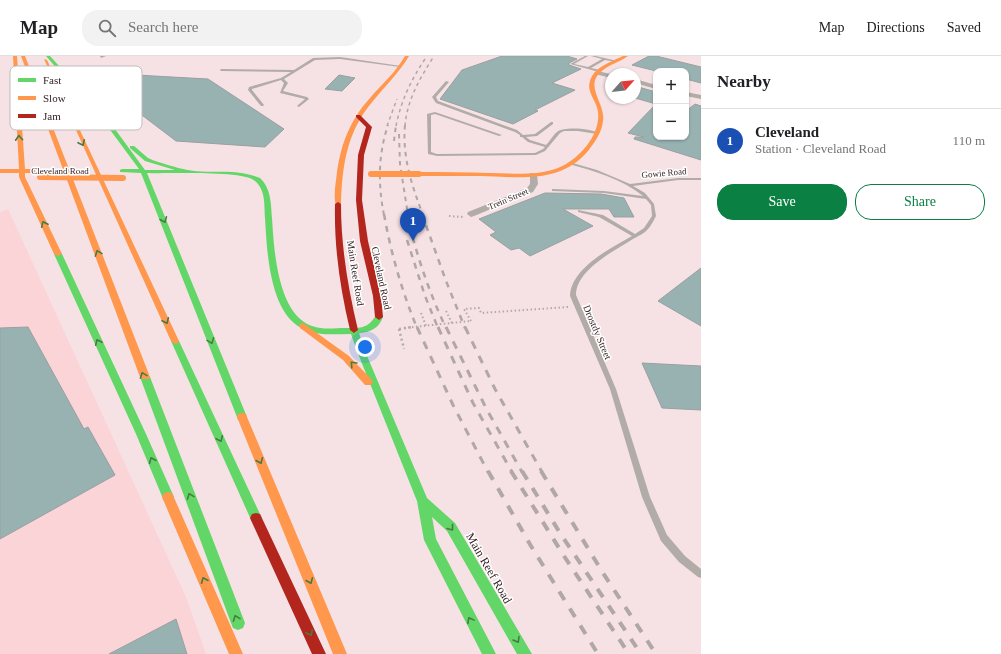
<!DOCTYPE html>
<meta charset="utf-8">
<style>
body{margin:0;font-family:Georgia,serif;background:#f2f2f2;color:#202124}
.controls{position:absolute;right:12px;top:12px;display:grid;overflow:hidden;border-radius:8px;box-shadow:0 1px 3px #0004}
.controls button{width:36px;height:36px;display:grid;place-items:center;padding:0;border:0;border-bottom:1px solid #e0e0e0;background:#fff;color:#202124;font:20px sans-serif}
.compass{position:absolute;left:605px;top:12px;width:36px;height:36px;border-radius:50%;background:#fff;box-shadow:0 1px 3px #0004;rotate:63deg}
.you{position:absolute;left:365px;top:291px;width:14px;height:14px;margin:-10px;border:3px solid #fff;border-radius:50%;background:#1a73e8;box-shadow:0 0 0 6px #1a73e833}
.badge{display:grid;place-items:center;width:26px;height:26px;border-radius:50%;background:#0b8043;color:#fff;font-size:13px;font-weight:700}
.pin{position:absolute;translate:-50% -33px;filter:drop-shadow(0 1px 2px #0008)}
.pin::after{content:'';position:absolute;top:21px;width:14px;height:12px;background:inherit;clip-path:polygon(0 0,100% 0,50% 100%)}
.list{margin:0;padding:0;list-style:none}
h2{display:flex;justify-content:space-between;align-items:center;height:52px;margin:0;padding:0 16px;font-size:17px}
h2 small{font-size:13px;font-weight:400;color:#757577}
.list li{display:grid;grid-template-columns:26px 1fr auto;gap:12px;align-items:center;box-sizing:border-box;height:64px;padding:0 16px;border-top:1px solid #e0e0e0}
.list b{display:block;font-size:15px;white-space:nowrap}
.list p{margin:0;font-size:13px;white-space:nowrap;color:#757577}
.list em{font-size:13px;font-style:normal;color:#757577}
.actions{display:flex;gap:8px;padding:12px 16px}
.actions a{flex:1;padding:9px 0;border:1px solid #0b8043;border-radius:16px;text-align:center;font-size:14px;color:#0b8043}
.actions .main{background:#0b8043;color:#fff}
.icon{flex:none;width:22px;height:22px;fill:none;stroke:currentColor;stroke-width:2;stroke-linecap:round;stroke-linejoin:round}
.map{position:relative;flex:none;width:701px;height:598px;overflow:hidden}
header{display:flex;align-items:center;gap:24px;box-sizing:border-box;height:56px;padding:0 20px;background:#fff;border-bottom:1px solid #e0e0e0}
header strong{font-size:19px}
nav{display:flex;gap:22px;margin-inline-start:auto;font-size:14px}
.search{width:280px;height:36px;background:#f2f2f2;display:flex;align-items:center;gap:10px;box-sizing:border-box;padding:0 14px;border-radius:16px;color:#757577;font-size:15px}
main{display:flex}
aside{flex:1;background:#fff}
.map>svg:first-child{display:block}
.built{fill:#fbd4d7}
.building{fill:#98b2b2;stroke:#9b9fa0}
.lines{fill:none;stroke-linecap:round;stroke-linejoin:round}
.path-far1{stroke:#b1aba8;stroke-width:2;stroke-dasharray:1.5 2.5;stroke-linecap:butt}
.path{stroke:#b1aba8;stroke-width:2.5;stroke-dasharray:2 3;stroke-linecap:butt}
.lane{fill:#b2aca8;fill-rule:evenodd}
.street{fill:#b2aca8;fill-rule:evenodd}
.fast{fill:#63d668;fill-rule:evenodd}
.slow{fill:#ff974d;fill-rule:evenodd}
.jam{fill:#b3261e;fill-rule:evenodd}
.rail-far4{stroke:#b0a7a6;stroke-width:1.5;stroke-dasharray:3.5 3.5;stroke-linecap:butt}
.rail-far3{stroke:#b0a7a6;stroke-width:2;stroke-dasharray:4.5 4.5;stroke-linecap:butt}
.rail-far2{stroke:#b0a7a6;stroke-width:2.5;stroke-dasharray:6 6;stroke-linecap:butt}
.rail-far1{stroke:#b0a7a6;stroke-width:3;stroke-dasharray:8 8;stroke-linecap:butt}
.rail{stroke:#b0a7a6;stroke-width:4;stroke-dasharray:10 10;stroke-linecap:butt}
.path-bridge-far1{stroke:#b1aba8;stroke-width:2;stroke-dasharray:1.5 2.5;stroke-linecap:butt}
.path-bridge{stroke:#b1aba8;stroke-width:2.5;stroke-dasharray:2 3;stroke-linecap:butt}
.slow-bridge{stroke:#ff974d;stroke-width:6}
.oneway{stroke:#4a7a44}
.labels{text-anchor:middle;stroke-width:3;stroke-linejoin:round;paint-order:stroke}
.far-street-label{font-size:9px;fill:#321d1f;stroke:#fff}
.street-label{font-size:10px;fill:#321d1f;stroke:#fff}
.near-street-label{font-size:12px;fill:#321d1f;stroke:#fff}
.key{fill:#fff;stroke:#c2bbbc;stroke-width:1}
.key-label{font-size:11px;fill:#321d1f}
</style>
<header>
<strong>Map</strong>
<div class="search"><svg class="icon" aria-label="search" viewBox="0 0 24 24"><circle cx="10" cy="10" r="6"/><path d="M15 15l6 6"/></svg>Search here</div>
<nav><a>Map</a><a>Directions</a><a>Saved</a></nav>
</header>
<main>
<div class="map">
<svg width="701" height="598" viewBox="0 0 701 598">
<rect width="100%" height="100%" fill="#f6e2e4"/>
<path class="built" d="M8 153 186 541 206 598H0V156Z"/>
<path class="building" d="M502 0H567L577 3 569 7V9L581 13 552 27 575 34 535 54 538 55 513 68 440 43 462 14Z
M649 0H656L701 11V27L686 23V15H656L632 9Z
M136 19 208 23 284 73 265 91 176 85 101 28Z
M339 19 355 22 342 35 325 33Z
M635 30 656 36V81H686V55L695 48 701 50V104L634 83 635 81H644L628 77 656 48 635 42Z
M545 137 601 138 624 142 634 161H614L609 153H563L593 170 530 200 519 192 511 194 490 179 496 176 479 163Z
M701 212V270L658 245Z
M28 271 84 373 88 371 115 419 0 483V272Z
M642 307 701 310V354L662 352Z
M176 563 187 598H109Z"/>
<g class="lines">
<path class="path-far1" d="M449 160 463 161
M446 255 452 267
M421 257 426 270
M471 265 464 253 479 252 481 257 568 251"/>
<path class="path" d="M399 273 404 293"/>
<path class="lane" d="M100 0H106L101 2Z
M585 0H588L574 8 588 11 602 3 591 0H596L617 5 616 6 605 4 591 12 600 14 599 16 570 8Z
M340 1 401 10 400 11 340 3 315 4 284 23 288 27 283 35 307 41 309 43 299 51 297 50 298 49 305 43 280 37 284 27 281 24 252 33V34L264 49 263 50H261L248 34 249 31 281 22 291 16 221 15 220 14 221 13 294 14 313 2Z
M446 25 449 26 436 41 438 45 517 74 523 79 535 78 551 66H553V68L537 80 526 81 530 84 546 89C550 85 553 79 557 76 565 70 591 73 599 77L597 78 578 75H564L560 77 545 95 536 99 437 100 428 98 427 58 435 56 502 79 499 80 435 58 431 59V96L437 98 535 97 543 93 545 91 528 86 522 81H520V79L515 76 436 47 432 41Z
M569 106 597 114 630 128 678 122H701V124H678L633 130 645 137 654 148 656 160C654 164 651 170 648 173 644 178 638 180 633 183 614 195 576 214 576 239L616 333 650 441 667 479 685 500 701 513V522L698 521 679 506 661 485 642 441 610 333 570 240C571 212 611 192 632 180L599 161 578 156V154L603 159 635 178 644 172 652 160 651 149 646 143 604 137 552 135V133H553L604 135 643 140C622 123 594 115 569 108Z"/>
<path class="street" d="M597 15 611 18V22L595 18 594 17Z
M635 23 656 29V33L635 27Z
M686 36 701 39V43L686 40Z
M530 117H533L537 119 538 128 533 136 474 160 471 161 467 158 468 156 527 132 530 128Z"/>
<path class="fast" d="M46 0H50L112 69 145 114H175L145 105 130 92V90H134C139 94 143 98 148 102 153 105 181 113 188 114 209 118 230 113 251 119 254 120 258 121 260 122 271 132 271 148 272 162 274 192 277 258 312 270 323 274 335 272 345 272 360 272 368 273 376 259H382L383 261C379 272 371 276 359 277L365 295 427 442 455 467 532 598H517L447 475 432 461 436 483 496 598H482L424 484 417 445 357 295 351 278C336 278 320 280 306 274 269 261 267 194 265 162 264 150 266 134 255 125 243 114 167 118 147 117L247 361 246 364 242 365 238 364 237 361 141 117 120 116V114L122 113H139L108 71Z
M55 196H58L62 198 146 378 174 441 172 445 168 446 164 445 136 378 54 198Z
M175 282 179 285 260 458 262 462 260 466 256 467 252 466 171 285Z
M145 318 148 319 150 321 245 567 243 572 238 574 233 572 231 567 140 321 142 319Z"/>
<path class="slow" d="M13 0H17L25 113H43L46 115 43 117H25V121L62 198 58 200 54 198 19 121V117H0V113H19Z
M21 0H25L150 321 148 323H142L140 321Z
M405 0H409C399 17 385 30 373 45 347 75 342 110 341 148L336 149C333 140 336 126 337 116 341 88 350 64 370 42 382 28 396 16 405 0Z
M623 0H628C620 6 610 8 602 15 583 30 606 47 603 65 602 76 595 86 588 95 560 128 520 121 480 120 460 120 439 120 419 120L416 118 419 116C442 116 466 116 489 117 510 117 532 120 552 114 575 108 601 81 598 56 597 45 586 36 590 25 594 11 611 6 623 0Z
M44 3 47 4 179 285 178 287 175 288 171 285Z
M303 267 349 300 371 323 373 326 371 329H365L343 304 300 272 299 270 300 268Z
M242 357 246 358 247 361 347 598H333L237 361 238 358Z
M168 436 172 437 243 598H229L162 441 164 437Z"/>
<path class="jam" d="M356 59H360L372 71 364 99 362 144 368 185 381 240 383 261 379 264 375 261 373 240 360 185 356 144 358 99 366 71 356 61Z
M338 146 341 148C341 191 348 232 358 274L354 277 350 274C340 232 334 191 335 148Z
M256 457 260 458 326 598H312L250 462 252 458Z"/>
<path class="rail-far4" d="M387 70 397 43
M396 70C401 44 412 22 427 0
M405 70C407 44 420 22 434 0"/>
<path class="rail-far3" d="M405 69C402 101 412 130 423 159
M399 78 400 108 408 159
M394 85 396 69
M384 159C378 129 378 99 388 69"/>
<path class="rail-far2" d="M384 158C391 198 402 235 417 272
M407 158C416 198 429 236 446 272
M422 158 446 225 465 272
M407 184 425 240 438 272"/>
<path class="rail-far1" d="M417 271 453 349 488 416
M438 271 473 347 512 416
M446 271 486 352 522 416
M465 271 495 333 542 416"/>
<path class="rail" d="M488 415 531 490 598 598
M511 415 564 500 629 598
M522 415 560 477 641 598
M541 415 603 517 656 598"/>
<path class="path-bridge-far1" d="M404 272 471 265"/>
<path class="path-bridge" d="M399 273 413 271"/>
<path class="slow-bridge" d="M371 118H419
M40 121 123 122"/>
</g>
<defs><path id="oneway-chevron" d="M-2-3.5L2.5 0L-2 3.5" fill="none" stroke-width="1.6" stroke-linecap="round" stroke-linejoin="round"/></defs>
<g class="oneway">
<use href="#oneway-chevron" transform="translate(19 82) rotate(-94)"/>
<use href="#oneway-chevron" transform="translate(82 87) rotate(65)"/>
<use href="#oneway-chevron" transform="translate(164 164) rotate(67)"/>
<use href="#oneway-chevron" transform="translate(44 168) rotate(-115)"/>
<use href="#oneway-chevron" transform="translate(98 197) rotate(-110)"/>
<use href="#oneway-chevron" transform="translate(166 265) rotate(65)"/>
<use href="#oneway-chevron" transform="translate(211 285) rotate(69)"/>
<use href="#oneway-chevron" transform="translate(98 286) rotate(-115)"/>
<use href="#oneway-chevron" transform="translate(353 308) rotate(-134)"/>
<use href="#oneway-chevron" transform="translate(143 319) rotate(-111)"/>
<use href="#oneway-chevron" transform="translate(220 383) rotate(65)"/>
<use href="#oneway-chevron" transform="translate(152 404) rotate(-113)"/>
<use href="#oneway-chevron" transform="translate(260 405) rotate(67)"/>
<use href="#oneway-chevron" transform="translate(190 440) rotate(-111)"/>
<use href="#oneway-chevron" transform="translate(451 472) rotate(52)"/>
<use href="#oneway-chevron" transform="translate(204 524) rotate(-113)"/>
<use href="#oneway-chevron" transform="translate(310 525) rotate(67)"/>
<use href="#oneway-chevron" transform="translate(236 562) rotate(-111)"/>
<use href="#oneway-chevron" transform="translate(470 564) rotate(-118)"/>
<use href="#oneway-chevron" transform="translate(310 577) rotate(65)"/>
<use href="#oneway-chevron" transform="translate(517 584) rotate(60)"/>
</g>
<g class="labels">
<g class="far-street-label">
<text x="60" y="118">Cleveland Road</text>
<text transform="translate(664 117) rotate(-5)" y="3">Gowie Road</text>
<text transform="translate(508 143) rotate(-23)" y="3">Trein Street</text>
</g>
<g class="street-label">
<text transform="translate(356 217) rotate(81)" y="4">Main Reef Road</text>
<text transform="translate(382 222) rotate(78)" y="4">Cleveland Road</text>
<text transform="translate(598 276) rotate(67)" y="4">Drostdy Street</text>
</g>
<g class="near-street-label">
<text transform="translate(489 512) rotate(60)" y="4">Main Reef Road</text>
</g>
</g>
<rect x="10" y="10" width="132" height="64" rx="6" class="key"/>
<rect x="18" y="22" width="18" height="4" fill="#63d668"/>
<rect x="18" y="40" width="18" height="4" fill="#ff974d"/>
<rect x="18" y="58" width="18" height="4" fill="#b3261e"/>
<g class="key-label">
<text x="43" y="28">Fast</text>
<text x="43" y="46">Slow</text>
<text x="43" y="64">Jam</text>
</g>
</svg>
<div class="controls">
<button>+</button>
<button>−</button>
</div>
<svg class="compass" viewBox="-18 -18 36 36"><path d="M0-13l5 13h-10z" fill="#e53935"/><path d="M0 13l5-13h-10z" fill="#757577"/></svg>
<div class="you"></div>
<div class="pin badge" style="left:413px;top:185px;background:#1a4fb4">1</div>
</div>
<aside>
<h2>Nearby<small></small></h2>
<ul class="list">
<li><span class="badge" style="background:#1a4fb4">1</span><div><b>Cleveland</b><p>Station · Cleveland Road</p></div><em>110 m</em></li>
</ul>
<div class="actions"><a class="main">Save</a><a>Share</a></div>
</aside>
</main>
